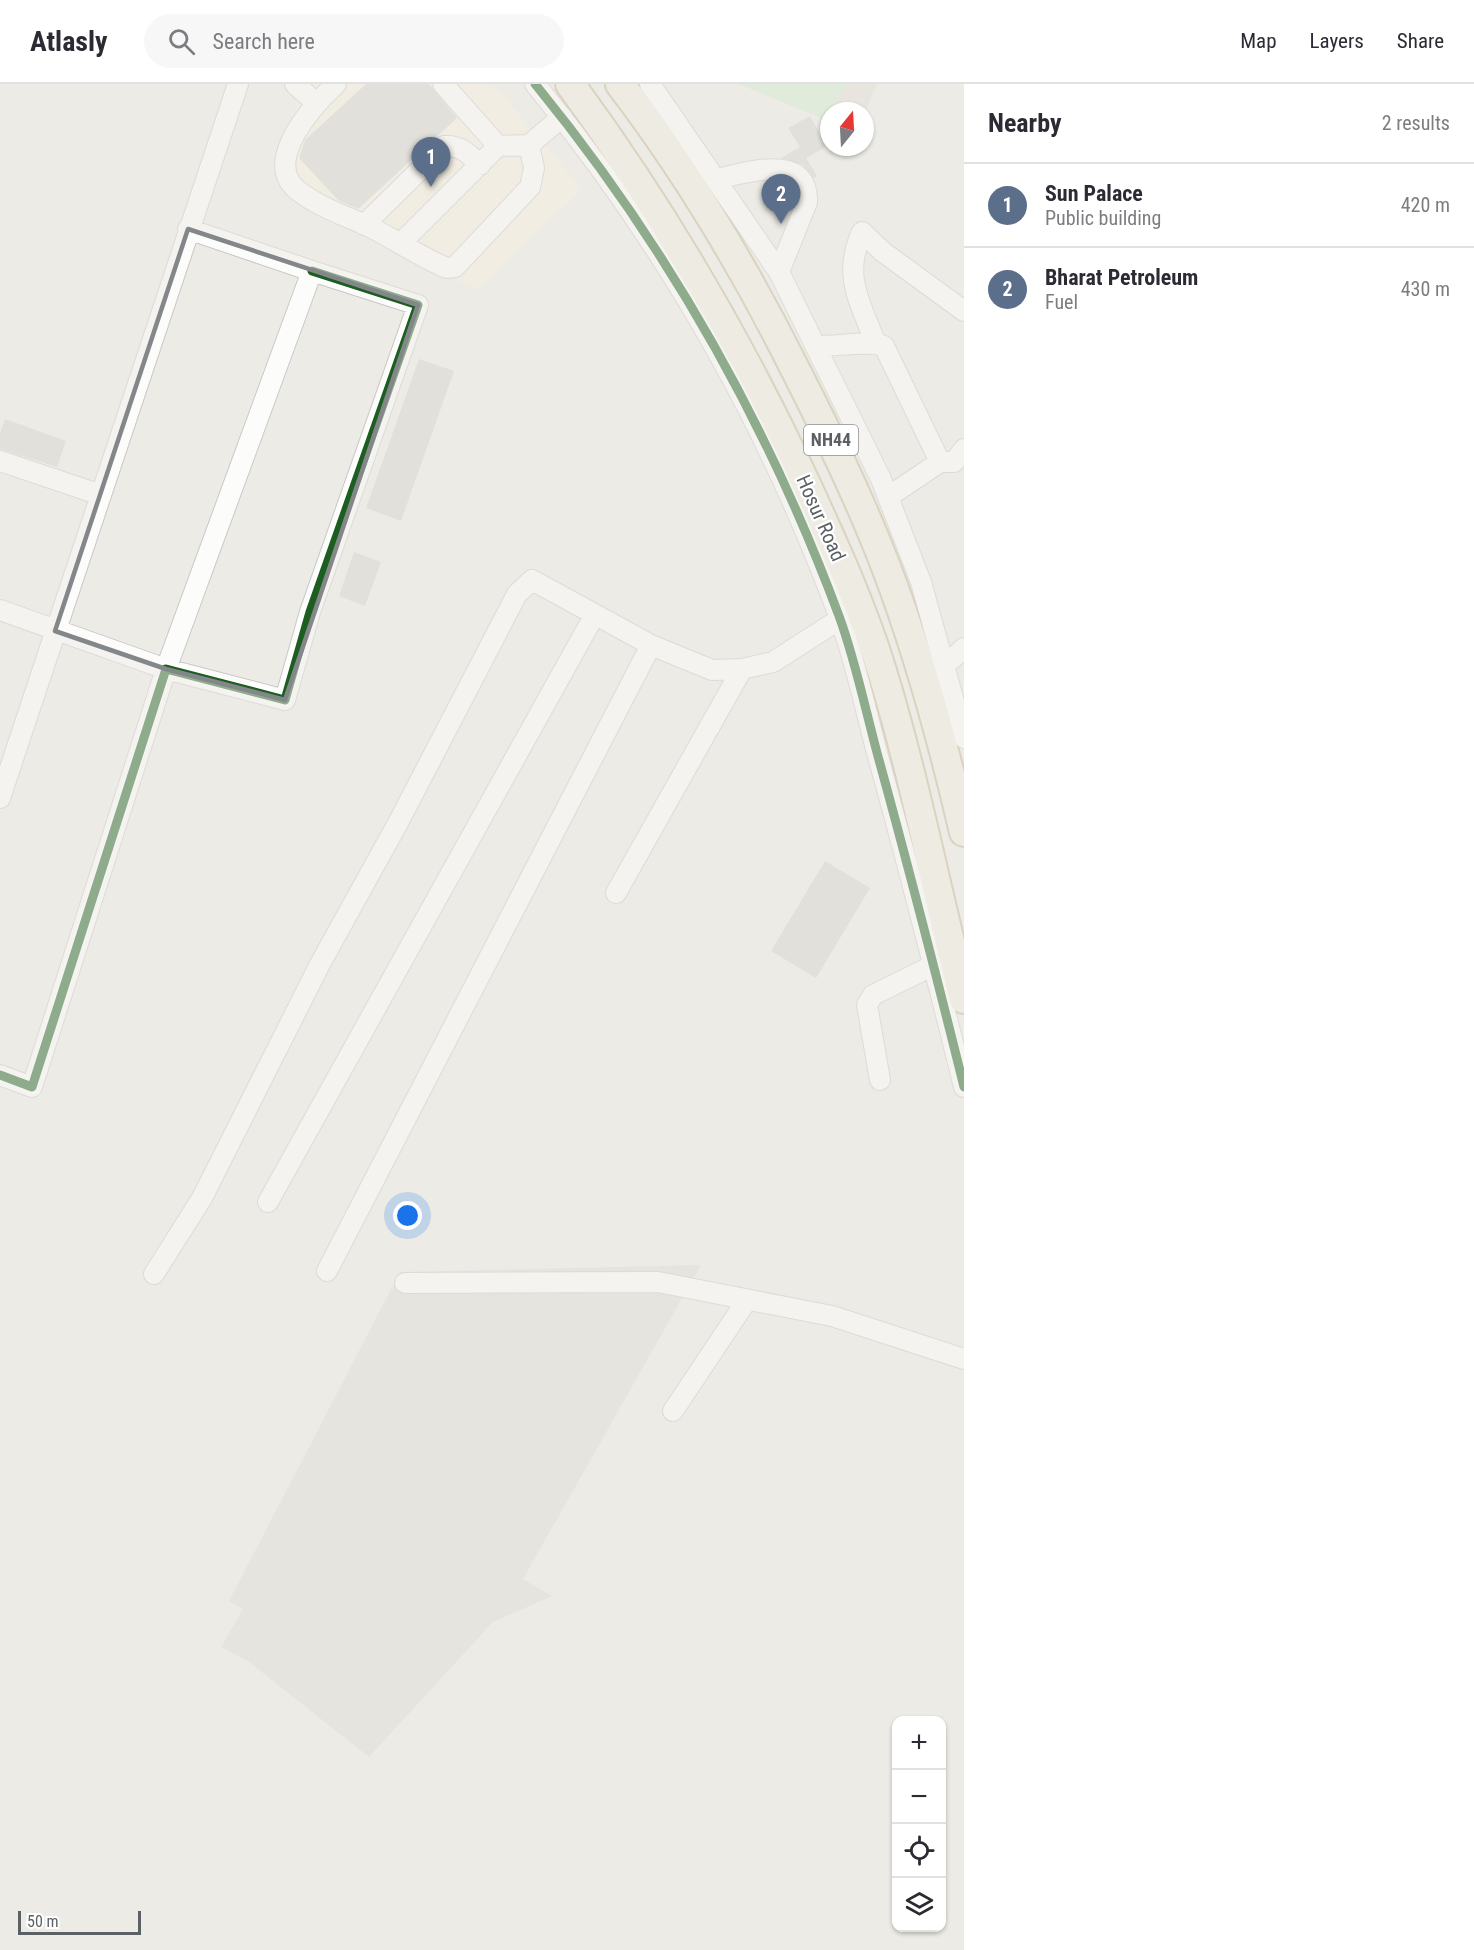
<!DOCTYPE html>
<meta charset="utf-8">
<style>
body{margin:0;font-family:"Roboto Condensed",sans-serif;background:#f7f7f7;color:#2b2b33}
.controls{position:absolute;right:18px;bottom:18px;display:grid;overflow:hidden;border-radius:12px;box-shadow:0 2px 4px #0004}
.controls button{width:54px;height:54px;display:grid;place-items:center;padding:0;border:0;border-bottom:2px solid #e1e1e2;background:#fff;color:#2b2b33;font:30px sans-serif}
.compass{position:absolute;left:820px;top:18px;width:54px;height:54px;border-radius:50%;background:#fff;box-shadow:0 2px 4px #0004;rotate:18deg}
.scale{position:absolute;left:18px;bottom:15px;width:123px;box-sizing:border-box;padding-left:6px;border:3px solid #5b6065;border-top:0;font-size:16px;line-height:21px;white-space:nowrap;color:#5b6065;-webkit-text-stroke:4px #fff;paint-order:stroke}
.you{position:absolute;left:408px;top:1132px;width:21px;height:21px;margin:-15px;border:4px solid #fff;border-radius:50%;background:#1a73e8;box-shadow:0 0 0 9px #1a73e833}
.badge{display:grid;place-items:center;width:39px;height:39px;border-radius:50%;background:#8e9192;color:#fff;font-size:20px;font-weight:700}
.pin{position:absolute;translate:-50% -50px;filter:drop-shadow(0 2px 3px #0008)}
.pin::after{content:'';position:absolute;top:32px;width:21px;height:18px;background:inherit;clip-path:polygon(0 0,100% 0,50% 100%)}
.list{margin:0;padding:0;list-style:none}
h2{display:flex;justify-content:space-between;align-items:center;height:78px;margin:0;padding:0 24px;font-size:26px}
h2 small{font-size:20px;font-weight:400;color:#7c7c81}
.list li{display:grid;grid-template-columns:39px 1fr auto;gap:18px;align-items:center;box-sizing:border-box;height:84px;padding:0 24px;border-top:2px solid #e1e1e2}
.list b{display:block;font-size:22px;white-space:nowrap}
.list p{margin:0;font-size:20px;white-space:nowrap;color:#7c7c81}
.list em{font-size:20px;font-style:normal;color:#7c7c81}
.icon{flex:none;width:33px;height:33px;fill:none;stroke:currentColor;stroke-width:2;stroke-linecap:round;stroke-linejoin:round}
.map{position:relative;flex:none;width:964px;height:1866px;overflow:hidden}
header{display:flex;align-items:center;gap:36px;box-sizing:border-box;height:84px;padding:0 30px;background:#fff;border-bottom:2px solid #e1e1e2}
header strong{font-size:28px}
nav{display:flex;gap:33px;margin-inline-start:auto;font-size:21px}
.search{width:420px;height:54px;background:#f7f7f7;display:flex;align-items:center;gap:15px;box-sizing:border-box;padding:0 21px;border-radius:33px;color:#7c7c81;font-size:22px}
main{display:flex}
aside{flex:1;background:#fff}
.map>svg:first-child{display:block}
.commercial{fill:#f6f0de}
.industrial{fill:#dddcd7}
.education{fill:#dfddd6}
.green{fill:#d2eacf}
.building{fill:#d3d2cf}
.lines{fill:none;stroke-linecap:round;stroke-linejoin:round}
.minor-casing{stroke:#c8c8c7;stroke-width:22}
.highway-casing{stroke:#c4b593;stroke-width:32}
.minor{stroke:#fcfcfb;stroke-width:20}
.highway{stroke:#efece0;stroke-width:28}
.cycleway-casing{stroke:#fff;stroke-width:13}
.cycleway{stroke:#1b5e20;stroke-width:9}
.marked{fill:none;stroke:#848789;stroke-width:4.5;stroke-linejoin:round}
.labels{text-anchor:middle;stroke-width:4.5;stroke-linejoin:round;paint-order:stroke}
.shield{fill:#fff;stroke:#8c9093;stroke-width:1.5}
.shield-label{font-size:18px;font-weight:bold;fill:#5b6065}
.street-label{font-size:20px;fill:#5b6065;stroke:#fff}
</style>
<header>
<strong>Atlasly</strong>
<div class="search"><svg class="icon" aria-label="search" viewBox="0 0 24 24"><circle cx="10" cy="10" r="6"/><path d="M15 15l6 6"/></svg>Search here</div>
<nav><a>Map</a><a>Layers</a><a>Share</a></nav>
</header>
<main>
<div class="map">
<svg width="964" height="1866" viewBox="0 0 964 1866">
<rect width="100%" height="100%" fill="#ecebe6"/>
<path class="commercial" d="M300 0H493L582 105 477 206 279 102Z"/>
<path class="industrial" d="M701 1181 523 1495 552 1512 493 1538 369 1673 249 1578 221 1563 243 1525 229 1517 400 1188Z"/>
<path class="education" d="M739 0H877L865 28 829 27V37Z"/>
<path class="green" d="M739 0H845L833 27H829L828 37Z"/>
<path class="building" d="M366 0H429L457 34 358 125 338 116 299 74 305 56Z
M810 32 827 62 806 74 817 92 814 94 803 81 781 74 800 63 788 44Z
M419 275 454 287 401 437 366 424Z
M5 335 66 357 57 383 0 365V349Z
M354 468 381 478 365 522 339 512Z
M825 777 870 804 816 894 771 867Z"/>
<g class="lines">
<g class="minor-casing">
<path id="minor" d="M295 0 316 19
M336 0C314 20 263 76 296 105 316 122 346 132 370 143 396 156 420 173 447 184L455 183 530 103 534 84 529 61
M443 0 498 62
M535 0C666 160 767 338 839 532 856 578 866 629 879 676 909 785 937 894 964 1003
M650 0 779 188 881 395 921 498 964 654
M716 95C744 90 809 66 807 118L779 188
M364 141 444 62C461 61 468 69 480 81
M401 159 498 62 529 61 562 33
M875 258C860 217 842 192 862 148L883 168 964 227
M815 262C833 263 870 256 884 262L940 378
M0 377 101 411
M888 413 940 378H954L964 365
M0 526 166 585 312 187 188 145
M944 582 964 564
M0 714 238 0
M616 809 742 585
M0 991 32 1003 166 585 285 616 310 528 418 221 312 187
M880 996 867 921 873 911 934 881
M268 1118 594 532
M327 1187 651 561
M154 1190 202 1114 320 880 399 737 517 510 532 496 651 561 712 586 742 585 773 578 840 535
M405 1199 658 1198 832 1232 964 1275
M673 1327 747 1216"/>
</g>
<g class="highway-casing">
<path id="highway" d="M570 0C662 125 740 258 806 400 834 461 862 522 882 587 915 695 936 806 964 915
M620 0C688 89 745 185 795 285 828 350 860 415 886 483 919 569 943 658 964 748"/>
</g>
<use href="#minor" class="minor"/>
<use href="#highway" class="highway"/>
<g class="cycleway-casing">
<path id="cycleway" d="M535 0C666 160 767 338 839 532 856 578 866 629 879 676 909 785 937 894 964 1003
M0 991 32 1003 166 585 285 616 310 528 418 221 312 187"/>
</g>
<use href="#cycleway" class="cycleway"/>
</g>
<path d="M0 0H964V1866H0ZM188 145 418 221 285 616 166 585 55 547Z" fill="#ecebe6" fill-opacity=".55" fill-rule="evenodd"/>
<path class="marked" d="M188 145 418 221 285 616 166 585 55 547Z"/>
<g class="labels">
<rect class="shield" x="804" y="341" width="54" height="30" rx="4.5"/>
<g class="shield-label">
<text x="831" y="362">NH44</text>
</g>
<g class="street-label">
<text transform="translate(821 434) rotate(66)" y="7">Hosur Road</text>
</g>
</g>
</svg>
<div class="controls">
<button>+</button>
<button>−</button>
<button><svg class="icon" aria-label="locate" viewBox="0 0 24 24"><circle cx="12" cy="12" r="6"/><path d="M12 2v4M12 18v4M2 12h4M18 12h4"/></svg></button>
<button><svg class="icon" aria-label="layers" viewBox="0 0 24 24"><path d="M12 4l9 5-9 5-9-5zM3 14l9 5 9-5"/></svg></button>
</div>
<svg class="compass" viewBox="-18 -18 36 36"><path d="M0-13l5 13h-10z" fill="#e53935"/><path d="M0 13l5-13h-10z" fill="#7c7c81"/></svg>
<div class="scale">50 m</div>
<div class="you"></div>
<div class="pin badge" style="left:431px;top:103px;background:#5c6f8a">1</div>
<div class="pin badge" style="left:781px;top:140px;background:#5c6f8a">2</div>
</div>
<aside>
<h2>Nearby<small>2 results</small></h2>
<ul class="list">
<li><span class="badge" style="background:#5c6f8a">1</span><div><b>Sun Palace</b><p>Public building</p></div><em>420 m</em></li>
<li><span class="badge" style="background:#5c6f8a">2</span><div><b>Bharat Petroleum</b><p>Fuel</p></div><em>430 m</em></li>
</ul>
</aside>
</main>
